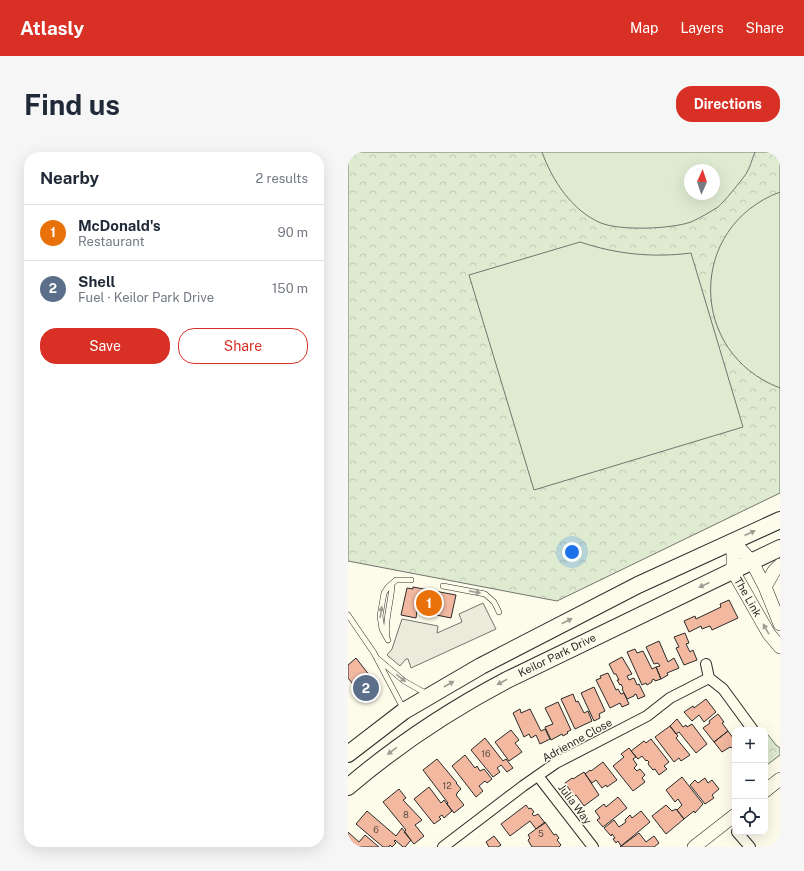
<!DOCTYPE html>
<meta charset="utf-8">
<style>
body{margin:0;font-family:"Public Sans",sans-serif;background:#f6f6f7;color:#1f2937}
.controls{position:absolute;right:12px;bottom:12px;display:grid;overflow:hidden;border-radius:8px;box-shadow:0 4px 16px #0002}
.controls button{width:36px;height:36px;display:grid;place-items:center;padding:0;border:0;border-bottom:1px solid #e0e1e3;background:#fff;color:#1f2937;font:20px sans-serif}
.compass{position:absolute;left:336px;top:12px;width:36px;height:36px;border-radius:50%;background:#fff;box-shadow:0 4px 16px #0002;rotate:3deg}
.you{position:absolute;left:224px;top:400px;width:14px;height:14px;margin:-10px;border:3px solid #fff;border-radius:50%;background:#1a73e8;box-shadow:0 0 0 6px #1a73e833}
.badge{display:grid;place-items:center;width:26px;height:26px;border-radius:50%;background:#d93025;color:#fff;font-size:13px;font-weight:700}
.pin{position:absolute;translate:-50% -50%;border:2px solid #fff;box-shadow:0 1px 4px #0006}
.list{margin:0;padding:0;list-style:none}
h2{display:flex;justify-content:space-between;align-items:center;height:52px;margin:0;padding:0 16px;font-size:17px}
h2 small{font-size:13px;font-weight:400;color:#747a83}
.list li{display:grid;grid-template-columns:26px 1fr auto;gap:12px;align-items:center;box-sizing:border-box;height:56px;padding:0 16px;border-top:1px solid #e0e1e3}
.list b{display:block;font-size:15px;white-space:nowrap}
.list p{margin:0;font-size:13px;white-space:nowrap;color:#747a83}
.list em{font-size:13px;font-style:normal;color:#747a83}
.actions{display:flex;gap:8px;padding:12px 16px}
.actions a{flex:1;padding:9px 0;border:1px solid #d93025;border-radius:16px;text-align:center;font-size:14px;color:#d93025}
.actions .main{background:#d93025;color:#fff}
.icon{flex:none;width:22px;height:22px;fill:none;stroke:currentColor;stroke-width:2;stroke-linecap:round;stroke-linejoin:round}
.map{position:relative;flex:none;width:432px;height:695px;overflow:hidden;border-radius:16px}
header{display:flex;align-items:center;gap:24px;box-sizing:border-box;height:56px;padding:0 20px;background:#d93025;color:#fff}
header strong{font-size:19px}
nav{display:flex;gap:22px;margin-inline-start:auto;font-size:14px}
.intro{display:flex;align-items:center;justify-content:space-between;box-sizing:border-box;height:96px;padding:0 24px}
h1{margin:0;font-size:28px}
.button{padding:10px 18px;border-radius:16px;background:#d93025;color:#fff;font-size:14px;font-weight:700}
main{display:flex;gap:24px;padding:0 24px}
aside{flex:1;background:#fff;border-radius:16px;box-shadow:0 4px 16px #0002}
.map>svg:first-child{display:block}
.park{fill:url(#park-crowns);stroke:#74746e;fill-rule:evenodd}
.pitch{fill:#deebd1;stroke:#74746e;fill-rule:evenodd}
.parking{fill:#eceadb;stroke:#74746e}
.building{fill:#f2b8a0;stroke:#2b2b2b}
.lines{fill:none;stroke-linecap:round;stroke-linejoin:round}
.service-casing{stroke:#2b2b2b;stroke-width:6}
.minor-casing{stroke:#2b2b2b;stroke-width:12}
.tertiary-casing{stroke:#2b2b2b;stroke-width:14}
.primary-casing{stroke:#2b2b2b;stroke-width:18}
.service{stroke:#fdfbea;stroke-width:5}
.minor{stroke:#fdfbea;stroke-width:10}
.tertiary{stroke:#fdfbea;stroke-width:13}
.primary{stroke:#fdfbea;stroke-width:16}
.oneway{fill:#9e9d94}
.labels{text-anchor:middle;stroke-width:3;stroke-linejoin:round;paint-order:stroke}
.number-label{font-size:9px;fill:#5d4e48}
.street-label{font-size:11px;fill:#2b2b2b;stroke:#fdfbea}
</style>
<header>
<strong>Atlasly</strong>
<nav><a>Map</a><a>Layers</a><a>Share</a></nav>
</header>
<div class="intro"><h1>Find us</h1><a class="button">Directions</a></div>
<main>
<aside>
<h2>Nearby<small>2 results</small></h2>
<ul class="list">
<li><span class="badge" style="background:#e8710a">1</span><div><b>McDonald's</b><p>Restaurant</p></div><em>90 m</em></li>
<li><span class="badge" style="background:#5c6f8a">2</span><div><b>Shell</b><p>Fuel · Keilor Park Drive</p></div><em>150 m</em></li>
</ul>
<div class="actions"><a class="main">Save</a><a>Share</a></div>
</aside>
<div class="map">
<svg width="432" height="695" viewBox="0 0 432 695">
<defs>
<pattern id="park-crowns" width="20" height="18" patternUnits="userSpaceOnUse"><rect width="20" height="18" fill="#deebd1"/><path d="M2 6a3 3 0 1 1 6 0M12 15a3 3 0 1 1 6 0" fill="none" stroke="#bfcab4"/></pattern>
</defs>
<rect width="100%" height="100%" fill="#fdfbea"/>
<path class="park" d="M0 0H432V341L209 449 0 409ZM342 18H366V42H342Z
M417 579 428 593 432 596V603L419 613 417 612Z"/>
<path class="pitch" d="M194 0H407C404 7 402 16 398 22 393 29 376 50 370 55 362 60 352 66 343 70 323 77 273 79 253 71 224 59 204 28 194 0ZM342 18H366V42H342Z
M432 40V236C340 201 339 75 432 40Z
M232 90C268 102 304 106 343 101L395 275 186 338 121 123Z"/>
<path class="parking" d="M135 451 148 477 63 516 60 507H58L52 514 39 503 44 497 54 467 90 474 89 481 114 470 111 462Z"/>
<path class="building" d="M65 435 108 443 103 466 69 459 68 466 53 463 59 436 65 437Z
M381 448 390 466 364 478 362 474 354 477 353 474 341 480 336 469 347 464 348 467 373 455 372 452Z
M337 481 341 491 338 492 342 500 345 498 349 508 336 513 328 496 331 495 326 485Z
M311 489 320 510 326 506 331 516 319 521 320 523 313 527 308 515 312 514 310 511 306 512 298 495Z
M287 497 289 501 295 499 304 517 308 515 313 527 307 529 306 527 304 528V530L299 533 298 531 294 533 279 500Z
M274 505 284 522 279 524 281 528 286 526 289 533 291 532 297 544 290 547 288 542 286 543V544L279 547 274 537 275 536 273 532 272 533 269 528H271L268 522H266L261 512Z
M8 506 29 533 24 537 23 535 13 542 0 526V513Z
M260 521 268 538 270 537 273 542 276 541 281 552 274 555 272 551 262 556 248 528 253 526 252 524Z
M246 535 257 559 251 562 252 566 246 569 233 541Z
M225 542 228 550 230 549 236 561 240 559 244 569 227 577 213 547Z
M358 547 368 560 356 570 351 563 344 569 336 560 345 554 346 556Z
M210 550 223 578 219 580 220 581 215 584 214 582 203 588 197 575 205 572 197 556Z
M172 557 173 561 182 557 193 579 197 577 202 587 192 592 188 583 183 586 181 582 176 585 165 561Z
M370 562 376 570 374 571 380 579 366 590 355 576 362 571 361 569Z
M329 567 335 575 338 573 339 575 344 572 359 592 348 601 331 580 328 582 322 574Z
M322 574 330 584 328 586 342 603 333 609 331 606 326 610 307 585Z
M163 578 171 588 167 591 174 600 161 609 147 590Z
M380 579 385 586 387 584V593L383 596 382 595 374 600 366 590Z
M137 586 155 609 158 607 165 616 159 620 153 613 149 616 152 620 145 625 123 598Z
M303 587 321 610 316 614 319 617 311 623 307 617 305 618 300 612 301 610 299 608 298 609 294 604 290 607 283 599 296 589 298 591Z
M281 596 288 605 285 607 289 613 286 616 289 619 292 617 297 623 294 626 297 630 285 639 265 614 276 605 273 602Z
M117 603 127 616 129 614 132 619 136 617 144 627 139 631 137 629 131 634 135 639 128 645 104 614Z
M89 607 109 631H108L113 637 109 641V642L108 643 116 653 106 661 99 652 100 651 75 618Z
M255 610 269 628 259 635 258 633 254 636 248 628 244 631 237 622 242 618 243 619Z
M236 620 251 643 236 654 228 643 226 644 217 631 224 626 225 627Z
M334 625 355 652 347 661 346 659 336 667 329 658 334 653 330 647 327 650 318 638Z
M357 626 360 631 364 628 371 637 364 643 366 646 357 652 342 633 347 628 350 631Z
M81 635 93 651 96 648 104 659 96 666 94 663 91 665 93 667 86 672 66 647Z
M51 637 58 646 55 648 74 668 67 673 76 684 66 692 56 680 58 678 35 650Z
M270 645 279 656 255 675 249 668 252 666 247 659 256 652 258 655Z
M178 653 181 657 183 656 186 660 184 662 186 664 190 662 197 671 188 677 182 669 162 684 153 672Z
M318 653 324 659 328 657 336 667 318 682 304 664Z
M19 659 48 684 54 676 63 688 57 695H55L47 688 46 689 48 691 44 695 42 693 41 695H35L8 672Z
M293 659 302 670 273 694 270 689 268 691 265 687 267 686 264 682 263 684 256 676 266 668 271 675 278 670 277 668 282 663 284 666Z
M197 670 206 683 208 682 211 686 209 688 213 693 211 695H184L180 688 182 686 180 683Z
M0 680 11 690 17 683 31 695H0Z
M291 681 298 690 306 684 311 691 306 695H272Z
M146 684 153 693 150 695H141L138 690Z"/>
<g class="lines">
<g class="service-casing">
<path id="service" d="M95 434 137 442 146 450 151 460
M0 463 26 501 55 556
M39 483C36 472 44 446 44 432
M40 488 34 477 32 464 36 441 40 435 48 428H63
M30 507 56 529 79 542"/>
</g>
<g class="minor-casing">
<path id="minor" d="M358 512 361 526 375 537 405 578
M190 624 245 695
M389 680 402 695
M95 695 175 634 208 611 299 564 322 546 361 526"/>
</g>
<g class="tertiary-casing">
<path id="tertiary" d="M385 389V419L421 482 432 495
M385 389 404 410 417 435 432 472
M417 435 426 419 432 413
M417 639 432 627
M346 695 387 663"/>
</g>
<g class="primary-casing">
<path id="primary" d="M0 602 56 559 133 514 290 433 432 368
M0 635C49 593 102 558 159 528L432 396"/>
</g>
<use href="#service" class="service"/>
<use href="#minor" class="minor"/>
<use href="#tertiary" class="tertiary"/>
<use href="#primary" class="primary"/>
</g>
<defs><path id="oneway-solid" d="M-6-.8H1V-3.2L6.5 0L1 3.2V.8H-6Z"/></defs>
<g class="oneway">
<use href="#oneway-solid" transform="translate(402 381) rotate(-24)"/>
<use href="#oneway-solid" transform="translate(356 433) rotate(155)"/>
<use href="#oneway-solid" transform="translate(127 440) rotate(11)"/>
<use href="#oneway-solid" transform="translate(33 460) rotate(-81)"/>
<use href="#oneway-solid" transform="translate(219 469) rotate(-27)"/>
<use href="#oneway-solid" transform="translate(418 477) rotate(-120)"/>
<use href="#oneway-solid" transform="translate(53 526) rotate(38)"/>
<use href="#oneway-solid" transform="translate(154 530) rotate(152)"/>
<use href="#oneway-solid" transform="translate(101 532) rotate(-30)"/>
<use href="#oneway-solid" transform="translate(44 599) rotate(143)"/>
</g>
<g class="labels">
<g class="number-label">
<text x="138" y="605">16</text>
<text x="99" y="637">12</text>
<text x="58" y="666">8</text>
<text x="28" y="681">6</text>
<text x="193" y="685">5</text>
</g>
<g class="street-label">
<text transform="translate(400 445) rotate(60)" y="4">The Link</text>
<text transform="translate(209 503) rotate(-26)" y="4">Keilor Park Drive</text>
<text transform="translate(229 588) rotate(-29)" y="4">Adrienne Close</text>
<text transform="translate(227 652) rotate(53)" y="4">Julia Way</text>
</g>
</g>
</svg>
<div class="controls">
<button>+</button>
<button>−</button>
<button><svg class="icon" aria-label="locate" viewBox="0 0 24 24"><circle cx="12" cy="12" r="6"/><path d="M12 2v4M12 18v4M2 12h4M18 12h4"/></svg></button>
</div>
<svg class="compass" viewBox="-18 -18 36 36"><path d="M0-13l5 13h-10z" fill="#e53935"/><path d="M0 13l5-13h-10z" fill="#747a83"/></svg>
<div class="you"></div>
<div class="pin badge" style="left:81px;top:451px;background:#e8710a">1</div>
<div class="pin badge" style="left:18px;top:536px;background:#5c6f8a">2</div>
</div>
</main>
